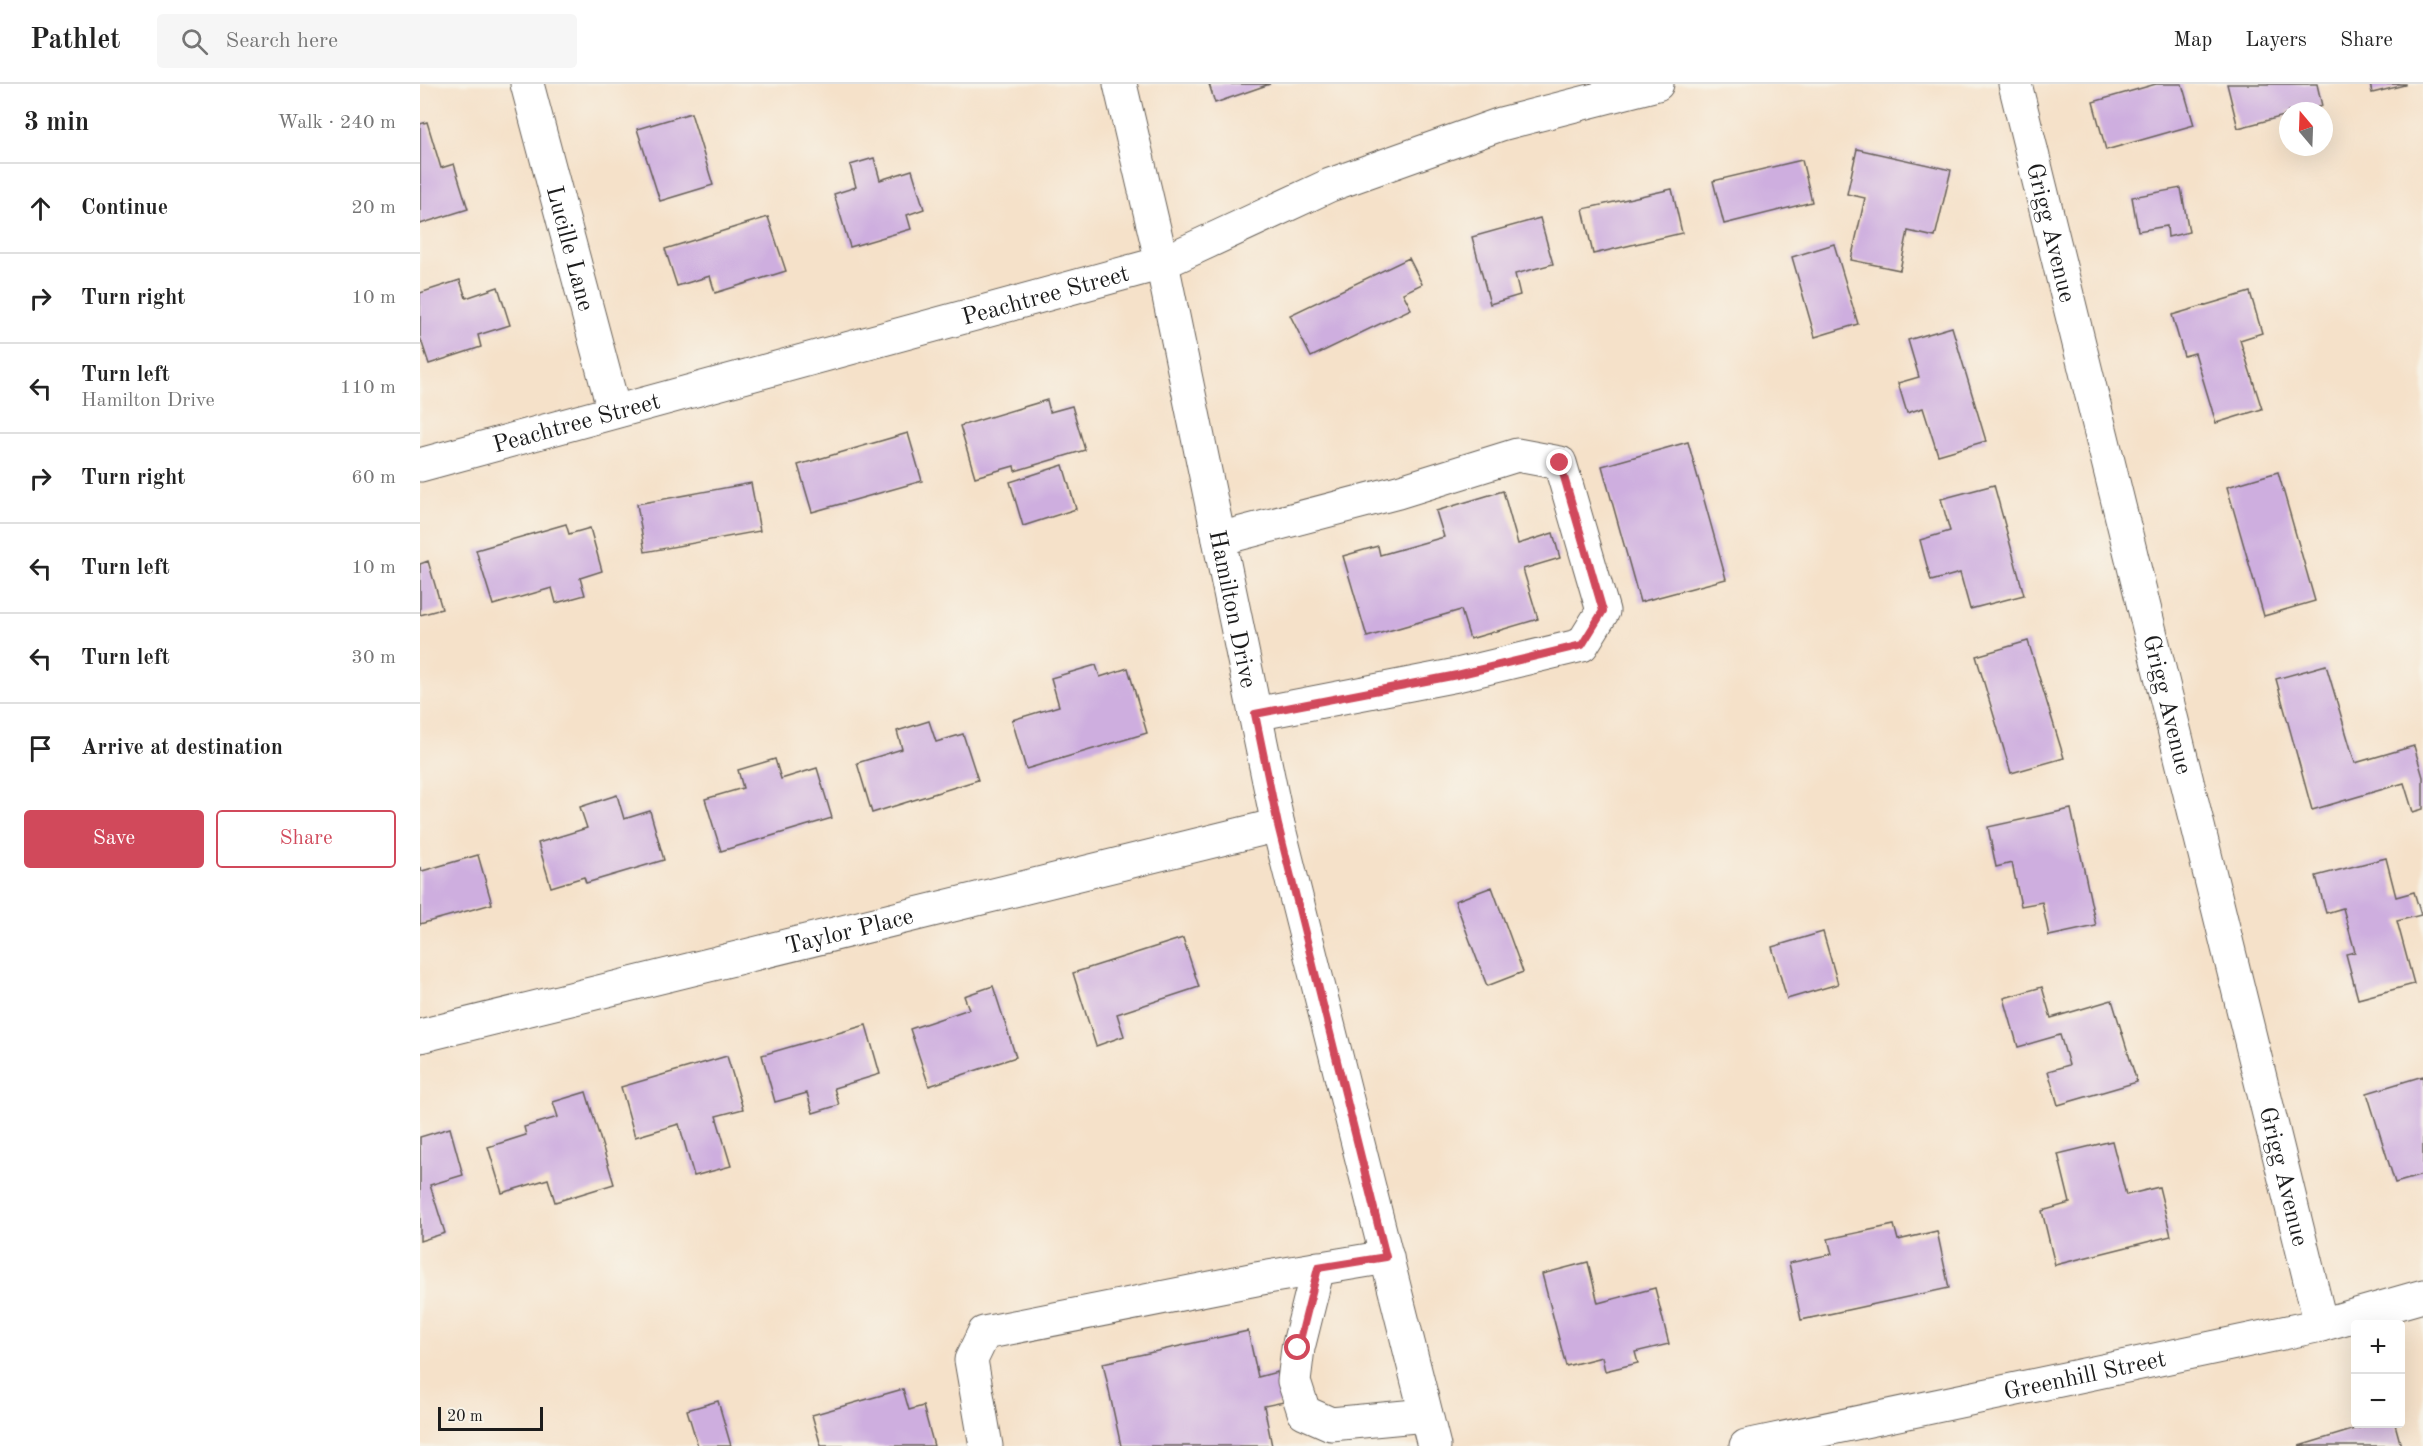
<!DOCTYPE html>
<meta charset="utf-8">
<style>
body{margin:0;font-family:"Old Standard TT",serif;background:#f6f6f6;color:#222}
.controls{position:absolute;right:18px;bottom:18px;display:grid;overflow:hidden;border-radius:6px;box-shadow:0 6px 24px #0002}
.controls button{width:54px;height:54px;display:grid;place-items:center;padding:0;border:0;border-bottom:2px solid #e0e0e0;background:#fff;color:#222;font:30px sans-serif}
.compass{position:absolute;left:1859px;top:18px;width:54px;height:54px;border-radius:50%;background:#fff;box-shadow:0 6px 24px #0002;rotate:341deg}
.scale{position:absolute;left:18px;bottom:15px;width:105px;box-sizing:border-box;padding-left:6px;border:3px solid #1c1c1c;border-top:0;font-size:16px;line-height:21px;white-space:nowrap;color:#1c1c1c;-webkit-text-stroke:4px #f7f3e8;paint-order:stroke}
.stop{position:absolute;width:18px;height:18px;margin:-14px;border:4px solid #d1495b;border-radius:50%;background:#fff}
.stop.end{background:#d1495b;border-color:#fff;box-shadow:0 2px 6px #0008}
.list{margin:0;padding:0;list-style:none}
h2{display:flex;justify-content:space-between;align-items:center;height:78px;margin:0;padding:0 24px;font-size:26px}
h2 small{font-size:20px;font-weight:400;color:#767676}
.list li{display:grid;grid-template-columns:39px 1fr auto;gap:18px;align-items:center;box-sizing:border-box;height:90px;padding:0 24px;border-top:2px solid #e0e0e0}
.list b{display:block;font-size:22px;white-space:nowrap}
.list p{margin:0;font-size:20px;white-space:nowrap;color:#767676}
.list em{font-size:20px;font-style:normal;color:#767676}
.actions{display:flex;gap:12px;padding:18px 24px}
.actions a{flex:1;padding:14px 0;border:2px solid #d1495b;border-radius:6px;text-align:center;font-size:21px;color:#d1495b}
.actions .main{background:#d1495b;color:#fff}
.icon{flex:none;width:33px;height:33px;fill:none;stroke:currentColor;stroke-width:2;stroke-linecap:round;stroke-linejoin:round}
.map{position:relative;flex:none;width:2003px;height:1362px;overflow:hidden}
header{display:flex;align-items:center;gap:36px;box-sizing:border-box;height:84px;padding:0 30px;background:#fff;border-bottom:2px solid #e0e0e0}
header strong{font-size:28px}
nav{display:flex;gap:33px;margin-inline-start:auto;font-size:21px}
.search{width:420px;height:54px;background:#f6f6f6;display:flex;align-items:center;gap:15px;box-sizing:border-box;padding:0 21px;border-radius:6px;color:#767676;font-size:22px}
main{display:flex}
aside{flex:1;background:#fff}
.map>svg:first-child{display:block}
.building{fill:#ceaedf}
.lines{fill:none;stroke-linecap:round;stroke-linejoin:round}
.minor-casing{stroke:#686159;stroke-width:35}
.minor{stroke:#fff;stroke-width:33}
.route{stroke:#d1495b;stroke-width:8}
.labels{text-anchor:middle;stroke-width:4.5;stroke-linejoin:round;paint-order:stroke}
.street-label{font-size:24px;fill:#1c1c1c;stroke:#f7f3e8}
</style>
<header>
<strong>Pathlet</strong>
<div class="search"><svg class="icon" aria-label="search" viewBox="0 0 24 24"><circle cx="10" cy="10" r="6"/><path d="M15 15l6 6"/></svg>Search here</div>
<nav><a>Map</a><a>Layers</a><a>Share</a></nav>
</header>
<main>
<aside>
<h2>3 min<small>Walk · 240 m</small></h2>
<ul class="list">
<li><svg class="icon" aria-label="ahead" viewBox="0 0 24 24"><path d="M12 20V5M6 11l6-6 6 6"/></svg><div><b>Continue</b></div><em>20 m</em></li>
<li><svg class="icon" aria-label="right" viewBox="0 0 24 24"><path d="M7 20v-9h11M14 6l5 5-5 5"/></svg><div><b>Turn right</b></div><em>10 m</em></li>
<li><svg class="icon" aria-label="left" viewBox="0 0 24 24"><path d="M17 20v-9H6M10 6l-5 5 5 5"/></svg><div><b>Turn left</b><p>Hamilton Drive</p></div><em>110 m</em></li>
<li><svg class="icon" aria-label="right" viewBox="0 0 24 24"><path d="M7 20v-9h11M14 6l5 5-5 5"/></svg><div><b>Turn right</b></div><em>60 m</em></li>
<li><svg class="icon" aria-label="left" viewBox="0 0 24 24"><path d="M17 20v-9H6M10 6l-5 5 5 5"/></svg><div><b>Turn left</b></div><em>10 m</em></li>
<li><svg class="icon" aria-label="left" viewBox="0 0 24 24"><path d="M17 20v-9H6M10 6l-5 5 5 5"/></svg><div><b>Turn left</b></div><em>30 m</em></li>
<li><svg class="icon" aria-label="arrive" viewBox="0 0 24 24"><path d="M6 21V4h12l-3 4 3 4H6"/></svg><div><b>Arrive at destination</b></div></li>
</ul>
<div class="actions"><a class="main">Save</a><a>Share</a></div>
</aside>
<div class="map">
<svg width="2003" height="1362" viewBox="0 0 2003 1362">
<rect width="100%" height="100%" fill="#f7f3e8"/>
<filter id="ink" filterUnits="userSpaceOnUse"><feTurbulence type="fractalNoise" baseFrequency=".0167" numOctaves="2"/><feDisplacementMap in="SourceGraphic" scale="12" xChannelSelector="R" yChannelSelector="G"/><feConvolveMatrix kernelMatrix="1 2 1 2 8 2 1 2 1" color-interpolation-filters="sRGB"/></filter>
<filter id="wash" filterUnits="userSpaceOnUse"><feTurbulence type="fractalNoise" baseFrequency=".008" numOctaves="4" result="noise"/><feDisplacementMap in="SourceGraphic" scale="24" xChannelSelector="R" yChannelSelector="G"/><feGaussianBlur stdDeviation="1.35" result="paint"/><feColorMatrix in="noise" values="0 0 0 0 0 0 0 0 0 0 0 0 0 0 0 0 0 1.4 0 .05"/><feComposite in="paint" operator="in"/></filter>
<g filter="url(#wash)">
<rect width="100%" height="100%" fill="#f5e1c9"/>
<g id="blocks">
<path class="building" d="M789 0H850L795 19Z
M1736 0H1762L1774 41 1686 66 1673 18Z
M1807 0H1897L1902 22 1884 27H1868V31L1818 44Z
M1950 0H1985V1L1952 9Z
M271 29 293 101 240 117 217 45Z
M7 38 21 84 34 80 48 125 0 140V40Z
M1437 65 1531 86 1515 153 1488 147 1480 186 1431 176 1445 114 1427 110Z
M454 74 460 96 492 86 504 125 487 131 491 145 430 163 414 110 436 103 430 81Z
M1382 76 1392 118 1304 140 1293 97Z
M1761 104 1769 148 1748 153 1747 142 1718 147 1712 113Z
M1252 105 1262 149 1173 170 1163 125Z
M348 133 366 187 295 209 290 192 257 202 245 165Z
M1120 134 1133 180 1095 190 1100 211 1070 220 1052 153Z
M1414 160 1438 240 1395 253 1372 173Z
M989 174 1002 200 983 209 991 225 891 273 870 231Z
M40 196 46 214 78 203 90 241 58 251 61 263 9 280 0 253V209Z
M1830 208 1842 249 1820 256 1842 325 1796 339 1775 269 1764 272 1752 231Z
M1532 243 1566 357 1518 371 1503 324 1487 329 1478 299 1499 293 1488 256Z
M627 316 630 328 652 322 665 366 595 387 594 382 555 393 540 342Z
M488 349 502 397 392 428 378 381Z
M1268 358 1306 495 1220 518 1182 382Z
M643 381 656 425 603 442 590 398Z
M1858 388 1895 517 1844 532 1807 403Z
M331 399 340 447 225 468 217 420Z
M1574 401 1604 511 1550 525 1540 489 1511 497 1500 456 1530 447 1521 415Z
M1083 407 1098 460 1133 449 1140 474 1103 485 1118 535 1050 555 1041 526 947 553 923 472 958 462 960 471 1024 453 1016 427Z
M146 440 149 450 170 444 182 487 160 494 165 511 136 519 132 504 73 521 56 466Z
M8 477 22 525 0 531V480Z
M1608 557 1644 674 1591 689 1556 572Z
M676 581 680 593 708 584 727 649 606 685 592 636 639 622 631 594Z
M1906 581 1935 679 1994 662 2003 693V725L1993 728 1984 699 1892 726 1856 595Z
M509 637 516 658 543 650 558 696 452 729 437 679 482 665 477 647Z
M355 675 361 695 397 684 412 734 301 767 285 715 323 704 318 686Z
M197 711 204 735 230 727 244 776 166 799 164 793 131 803 118 759 167 744 160 723Z
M1651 725 1676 842 1629 852 1622 818 1601 822 1592 779 1576 783 1568 743Z
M58 771 72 820 0 840V783L2 787Z
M1966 774 1976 813 1994 808 2001 831 1977 837 1994 900 1938 915 1926 870 1935 868 1923 824 1906 829 1896 792Z
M1072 803 1103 888 1067 902 1035 817Z
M1403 848 1418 900 1367 915 1352 863Z
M763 854 779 903 697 930 704 952 676 962 653 889Z
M573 902 596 973 509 1002 490 945 549 925 544 912Z
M1622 903 1631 934 1692 916 1717 998 1638 1021 1628 987 1649 981 1640 951 1598 963 1584 914Z
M446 941 460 990 414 1004 419 1021 393 1029 387 1009 355 1018 342 971Z
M307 972 323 1025 296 1032 311 1082 274 1092 259 1040 215 1053 201 1003Z
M2003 992V1091L1975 1099 1947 1009Z
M166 1008 194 1100 135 1118 128 1095 82 1109 68 1063 106 1051 104 1043 138 1033 133 1018Z
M30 1044 43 1091 10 1101 25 1149 0 1157V1053Z
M1692 1057 1706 1111 1739 1103 1751 1152 1635 1181 1622 1127 1650 1119 1638 1070Z
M1474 1141 1478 1156 1517 1147 1529 1204 1381 1236 1369 1179 1412 1170 1408 1155Z
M1168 1178 1178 1219 1235 1204 1249 1260 1215 1268 1218 1279 1185 1287 1182 1273 1146 1282 1122 1190Z
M828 1247 838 1293 857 1288 864 1318 844 1322 852 1362H701L683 1279Z
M483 1305 489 1326 503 1322 514 1362H401L392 1331Z
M298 1317 311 1362H278L267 1326Z
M1952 1340H1975L1981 1362H1879Z"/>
</g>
</g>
<g filter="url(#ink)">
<use href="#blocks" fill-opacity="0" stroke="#686159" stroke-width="1.5"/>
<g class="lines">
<g class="minor-casing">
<g id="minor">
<path id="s1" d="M107 0 194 327"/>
<path id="s2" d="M700 0 742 179 858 741 1014 1362"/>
<path id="s3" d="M1595 0 1901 1241"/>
<path id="s4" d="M0 381 742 179 910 101 1081 40 1237 0"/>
<path d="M799 455 978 408 1097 371 1140 379 1183 527 1162 561 1037 591 835 630"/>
<path id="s5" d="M0 952 858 741"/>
<path d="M898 1184 878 1264 874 1297 884 1328 911 1340 1006 1331"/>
<path d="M566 1362 551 1276 564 1249 836 1195 967 1173"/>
<path id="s6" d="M1326 1362 1901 1241 2003 1212"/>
</g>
</g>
<use href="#minor" class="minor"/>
</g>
</g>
<g class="lines" filter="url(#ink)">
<path class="route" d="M878 1264 898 1184 966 1173 858 741 835 630 1037 591 1162 561 1183 527 1140 379"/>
</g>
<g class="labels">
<g class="street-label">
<text dy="8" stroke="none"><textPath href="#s3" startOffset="153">Grigg Avenue</textPath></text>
<text dy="8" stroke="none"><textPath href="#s1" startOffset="170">Lucille Lane</textPath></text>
<text dy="8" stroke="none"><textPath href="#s4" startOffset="648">Peachtree Street</textPath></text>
<text dy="8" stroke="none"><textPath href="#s4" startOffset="162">Peachtree Street</textPath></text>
<text dy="8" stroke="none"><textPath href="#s2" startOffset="537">Hamilton Drive</textPath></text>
<text dy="8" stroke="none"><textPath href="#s3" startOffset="639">Grigg Avenue</textPath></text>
<text dy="8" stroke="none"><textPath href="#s5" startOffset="442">Taylor Place</textPath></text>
<text dy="8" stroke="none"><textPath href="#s3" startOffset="1125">Grigg Avenue</textPath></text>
<text dy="8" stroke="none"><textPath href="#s6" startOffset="346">Greenhill Street</textPath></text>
</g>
</g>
</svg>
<div class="controls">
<button>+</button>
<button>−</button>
</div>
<svg class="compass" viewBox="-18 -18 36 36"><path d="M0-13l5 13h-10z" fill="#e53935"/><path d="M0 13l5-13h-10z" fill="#767676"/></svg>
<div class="scale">20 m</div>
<div class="stop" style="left:878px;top:1264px"></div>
<div class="stop end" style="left:1140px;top:379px"></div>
</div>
</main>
